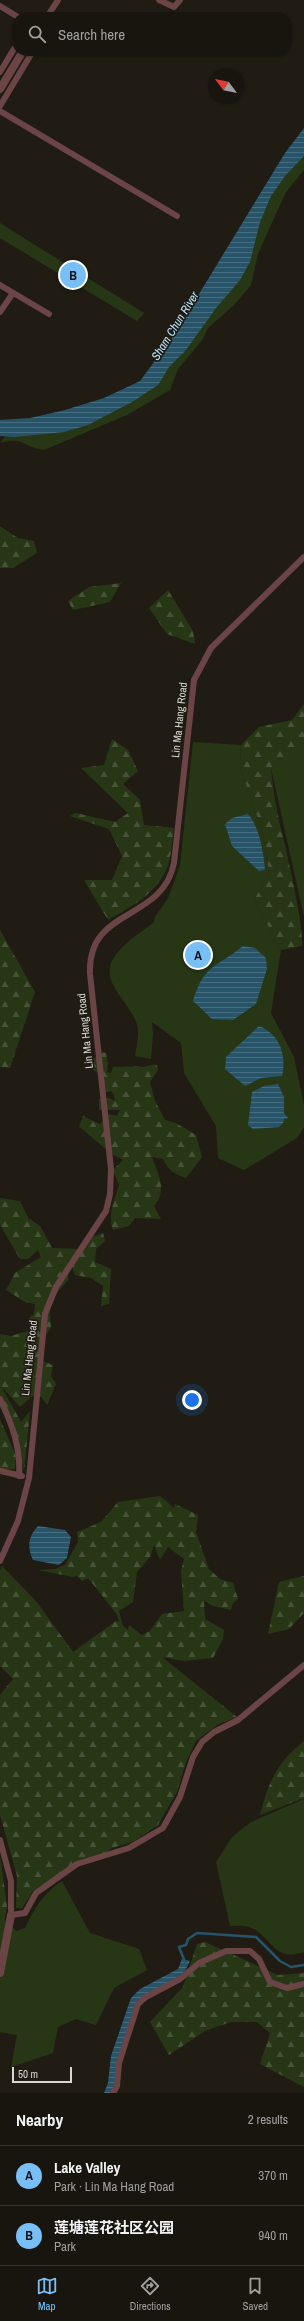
<!DOCTYPE html>
<meta charset="utf-8">
<style>
body{margin:0;font-family:"Archivo Narrow","Noto Sans SC",sans-serif;background:#211e18;color:#f1f3f6}
.compass{position:absolute;left:208px;top:68px;width:36px;height:36px;border-radius:50%;background:#18150f;box-shadow:0 1px 3px #0004;rotate:302deg}
.scale{position:absolute;left:12px;bottom:10px;width:60px;box-sizing:border-box;padding-left:4px;border:2px solid #dad7d2;border-top:0;font-size:11px;line-height:14px;white-space:nowrap;color:#dad7d2;-webkit-text-stroke:3px #201c14;paint-order:stroke}
.you{position:absolute;left:192px;top:1400px;width:14px;height:14px;margin:-10px;border:3px solid #fff;border-radius:50%;background:#1a73e8;box-shadow:0 0 0 6px #1a73e833}
.badge{display:grid;place-items:center;width:26px;height:26px;border-radius:50%;background:#78bff7;color:#111;font-size:13px;font-weight:700}
.pin{position:absolute;translate:-50% -50%;border:2px solid #fff;box-shadow:0 1px 4px #0006}
.list{margin:0;padding:0;list-style:none}
h2{display:flex;justify-content:space-between;align-items:center;height:52px;margin:0;padding:0 16px;font-size:17px}
h2 small{font-size:13px;font-weight:400;color:#9f9f9e}
.list li{display:grid;grid-template-columns:26px 1fr auto;gap:12px;align-items:center;box-sizing:border-box;height:60px;padding:0 16px;border-top:1px solid #36342f}
.list b{display:block;font-size:15px;white-space:nowrap}
.list p{margin:0;font-size:13px;white-space:nowrap;color:#9f9f9e}
.list em{font-size:13px;font-style:normal;color:#9f9f9e}
.icon{flex:none;width:22px;height:22px;fill:none;stroke:currentColor;stroke-width:2;stroke-linecap:round;stroke-linejoin:round}
.map{position:relative;flex:none;width:304px;height:2093px;overflow:hidden}
.search{position:absolute;background:#18150f;box-shadow:0 1px 3px #0004;left:12px;right:12px;top:12px;height:44px;display:flex;align-items:center;gap:10px;box-sizing:border-box;padding:0 14px;border-radius:16px;color:#9f9f9e;font-size:15px}
.sheet{height:172px;background:#18150f}
nav{display:flex;justify-content:space-around;align-items:center;box-sizing:border-box;height:56px;border-top:1px solid #36342f;background:#18150f;font-size:11px;color:#9f9f9e}
nav a{display:grid;justify-items:center;gap:2px}
nav .on{color:#78bff7}
.map>svg:first-child{display:block}
.green{fill:#273715}
.forest{fill:url(#forest-firs);fill-rule:evenodd}
.water{fill:url(#water-rules)}
.lines{fill:none;stroke-linecap:round;stroke-linejoin:round}
.stream{stroke:#285469;stroke-width:2.5}
.minor{stroke:#6b4446;stroke-width:6}
.tertiary{stroke:#6b4446;stroke-width:8}
.labels{text-anchor:middle;stroke-width:3.5;stroke-linejoin:round;paint-order:stroke}
.street-label{font-size:11px;fill:#dad7d2;stroke:#201c14}
.water-label{font-size:12px;font-style:italic;fill:#b9e3fa;stroke:#201c14}
</style>
<div class="map">
<svg width="304" height="2093" viewBox="0 0 304 2093">
<defs>
<pattern id="forest-firs" width="22" height="20" patternUnits="userSpaceOnUse"><rect width="22" height="20" fill="#273715"/><path d="M5 1l3.5 6h-7zM16 11l3.5 6h-7z" fill="#465336"/></pattern>
<pattern id="water-rules" width="6" height="5" patternUnits="userSpaceOnUse"><rect width="6" height="5" fill="#285469"/><path d="M0 2.5h6" fill="none" stroke="#476c7e"/></pattern>
</defs>
<rect width="100%" height="100%" fill="#201c14"/>
<path class="green" d="M304 147V170L286 192 274 218 258 254 251 285 234 305 208 328 203 339 178 369 170 390 127 415 44 450C23 448 25 436 0 443L10 429 132 395 164 364 283 165Z
M0 223 144 313 137 321 0 238Z
M193 742 241 745 240 767 263 834 269 873 254 900 281 950 271 1013 294 1057 304 1105V1127L297 1138 244 1170 218 1158 216 1126 184 1073 181 1043 152 1022 153 1033 151 1059 135 1056C136 1048 139 1038 138 1029 134 1002 92 981 118 952 128 940 143 931 154 922L155 917 168 898 180 866Z
M298 743 304 744V917L271 768Z
M304 1799V1952C273 1962 273 1938 252 1928 245 1925 237 1926 230 1926L216 1862 232 1837 251 1822Z
M62 1881 90 1933 139 1949 147 1970 114 1988 96 2025 76 2019 58 2027 53 2053 11 2067 17 2035 0 2032V1915L16 1931 25 1928C36 1906 42 1895 62 1881Z"/>
<path class="forest" d="M0 526 18 538 34 541 37 553 13 568H0Z
M121 583 110 602 73 610 68 601 89 587Z
M168 590 193 631 195 644 167 634 149 608Z
M304 704V743L271 768C273 793 278 818 284 841 289 862 304 929 302 946L281 950 254 900 269 873 263 834 240 767 241 745 259 727 292 720Z
M112 739 128 750 138 771 123 784 140 800 144 825 174 828C172 839 172 851 169 862 161 891 133 906 108 920L84 880H112L122 856 109 829 70 816 76 813 115 822 128 813 81 768 104 765Z
M0 930 35 992 10 1068 0 1067Z
M97 1051 106 1053 108 1064 107 1072 111 1073 113 1067C123 1067 132 1066 142 1067 147 1067 151 1064 157 1065L158 1070 150 1082 155 1101 165 1120 176 1123 196 1135 202 1157 186 1178C175 1174 168 1171 163 1159L152 1157C158 1175 168 1189 154 1206L161 1219 135 1218 129 1226 113 1230C107 1214 115 1200 119 1185L113 1170 123 1160C107 1153 94 1137 79 1127L83 1116 100 1124 109 1114 117 1116 120 1110H99V1099L109 1098 115 1101 114 1095 111 1091 100 1094 101 1074 93 1070 88 1060 97 1057Z
M0 1198 20 1201 28 1218 40 1226 52 1248 80 1249 89 1238 103 1233 105 1241 96 1249 95 1262 111 1269 109 1304 101 1306 103 1286 91 1278 75 1275 69 1260 68 1280 49 1302 51 1327 43 1340 42 1361 53 1365 51 1376 56 1384 47 1405 39 1394 31 1397 20 1407 1 1386 21 1422 30 1411 24 1472 21 1455 0 1406V1334L11 1336 31 1330 28 1319 34 1314 35 1304 25 1302 6 1290 15 1273 41 1257 38 1250 28 1259H20L0 1225Z
M0 1419 16 1456 15 1469 0 1470Z
M160 1496 174 1508 175 1504 198 1515 196 1532 209 1569 220 1579 233 1583 238 1599 233 1603 231 1610 213 1606 204 1601 205 1619 224 1630 223 1639 213 1658 184 1661 162 1657 237 1717 217 1725 196 1741 186 1762 177 1792 158 1825 133 1842 112 1848 103 1855 82 1859 33 1891 22 1908H16L17 1876 0 1815V1695L13 1679 0 1666V1571L2 1566 36 1601 73 1652 116 1621H119L116 1613 88 1578 82 1581 77 1576 73 1577 38 1570 55 1569 65 1565 78 1542 77 1532 101 1522 118 1502ZM154 1545 160 1560 168 1547 184 1559 181 1571 184 1611 162 1614 150 1631 142 1635 129 1625 128 1630 123 1626 119 1611 133 1602 137 1572 150 1557Z
M304 1576V1613L289 1629 268 1634 279 1582Z
M304 1741V1798L260 1815C269 1781 276 1764 304 1741Z
M0 1855 7 1907 4 1922 0 1915Z
M205 1942 278 1975 304 1973V2087L260 2064 270 2033 257 2022H231L205 2031 169 2055 150 2022 183 1987 197 1944Z"/>
<path class="water" d="M304 128V156L285 176 271 196 260 222 250 262 240 280 216 308 186 350 169 367 158 385 132 402 88 425 64 432 14 437 0 436V420L30 418 65 410 104 398 140 381 174 335 285 153Z
M248 814C260 828 263 851 265 870L259 871 232 846 225 824 232 818Z
M243 946 255 948 266 958 267 969 256 1004 233 1020 212 1019 193 1001C204 964 216 968 243 946Z
M259 1026C280 1034 287 1056 282 1076L261 1078 245 1086 225 1069 226 1057Z
M278 1084 284 1097V1113L288 1118 284 1119 283 1123 279 1127 253 1129 248 1125 252 1092 264 1086Z
M38 1526 65 1530 71 1537 67 1558 59 1565 33 1560C27 1547 28 1537 38 1526Z
M182 1959 190 1961 185 1971 178 1977 138 2000 112 2093H104L108 2083 111 2056 131 1998 140 1989 178 1969Z"/>
<g class="lines">
<path class="stream" d="M185 1962 179 1947 186 1945 188 1939 197 1933 256 1937 280 1961 291 1967 304 1965"/>
<path class="minor" d="M159 0 174 7 180 0
M0 6 18 17
M47 17 58 0
M0 72 17 44
M0 106 33 51
M0 111 177 216
M0 285 49 314
M0 312 13 293
M0 1399C12 1424 21 1448 19 1476
M0 1471 22 1476
M0 1561 18 1521 29 1478 45 1314 56 1287 106 1211 110 1194 111 1169 90 974C87 906 162 923 174 863L194 680 211 648 304 557
M0 1840 11 1881V1915L25 1913 36 1893 77 1864 129 1848 163 1828 180 1797 193 1757 202 1742 214 1732 238 1720 304 1665
M113 2093 117 2086 119 2063 138 2004 146 1997 180 1979 199 1963 226 1951H250L259 1959 270 1982 287 1988 304 1984"/>
<path class="tertiary" d="M0 89 23 51
M0 1973 11 1915"/>
</g>
<g class="labels">
<g class="street-label">
<text transform="translate(179 720) rotate(-84)" y="4">Lin Ma Hang Road</text>
<text transform="translate(85 1031) rotate(-96)" y="4">Lin Ma Hang Road</text>
<text transform="translate(29 1358) rotate(-84)" y="4">Lin Ma Hang Road</text>
</g>
<g class="water-label">
<text transform="translate(175 326) rotate(-58)" y="4">Sham Chun River</text>
</g>
</g>
</svg>
<svg class="compass" viewBox="-18 -18 36 36"><path d="M0-13l5 13h-10z" fill="#e53935"/><path d="M0 13l5-13h-10z" fill="#9f9f9e"/></svg>
<div class="scale">50 m</div>
<div class="you"></div>
<div class="pin badge" style="left:198px;top:955px">A</div>
<div class="pin badge" style="left:73px;top:275px">B</div>
<div class="search"><svg class="icon" aria-label="search" viewBox="0 0 24 24"><circle cx="10" cy="10" r="6"/><path d="M15 15l6 6"/></svg>Search here</div>
</div>
<section class="sheet">
<h2>Nearby<small>2 results</small></h2>
<ul class="list">
<li><span class="badge">A</span><div><b>Lake Valley</b><p>Park · Lin Ma Hang Road</p></div><em>370 m</em></li>
<li><span class="badge">B</span><div><b>莲塘莲花社区公园</b><p>Park</p></div><em>940 m</em></li>
</ul>
</section>
<nav>
<a class="on"><svg class="icon" aria-label="map" viewBox="0 0 24 24"><path d="M3 6l6-2 6 2 6-2v14l-6 2-6-2-6 2zM9 4v14M15 6v14"/></svg>Map</a>
<a><svg class="icon" aria-label="directions" viewBox="0 0 24 24"><path d="M12 3l9 9-9 9-9-9zM9 14v-3h6M13 9l2 2-2 2"/></svg>Directions</a>
<a><svg class="icon" aria-label="saved" viewBox="0 0 24 24"><path d="M7 4h10v16l-5-4-5 4z"/></svg>Saved</a>
</nav>
